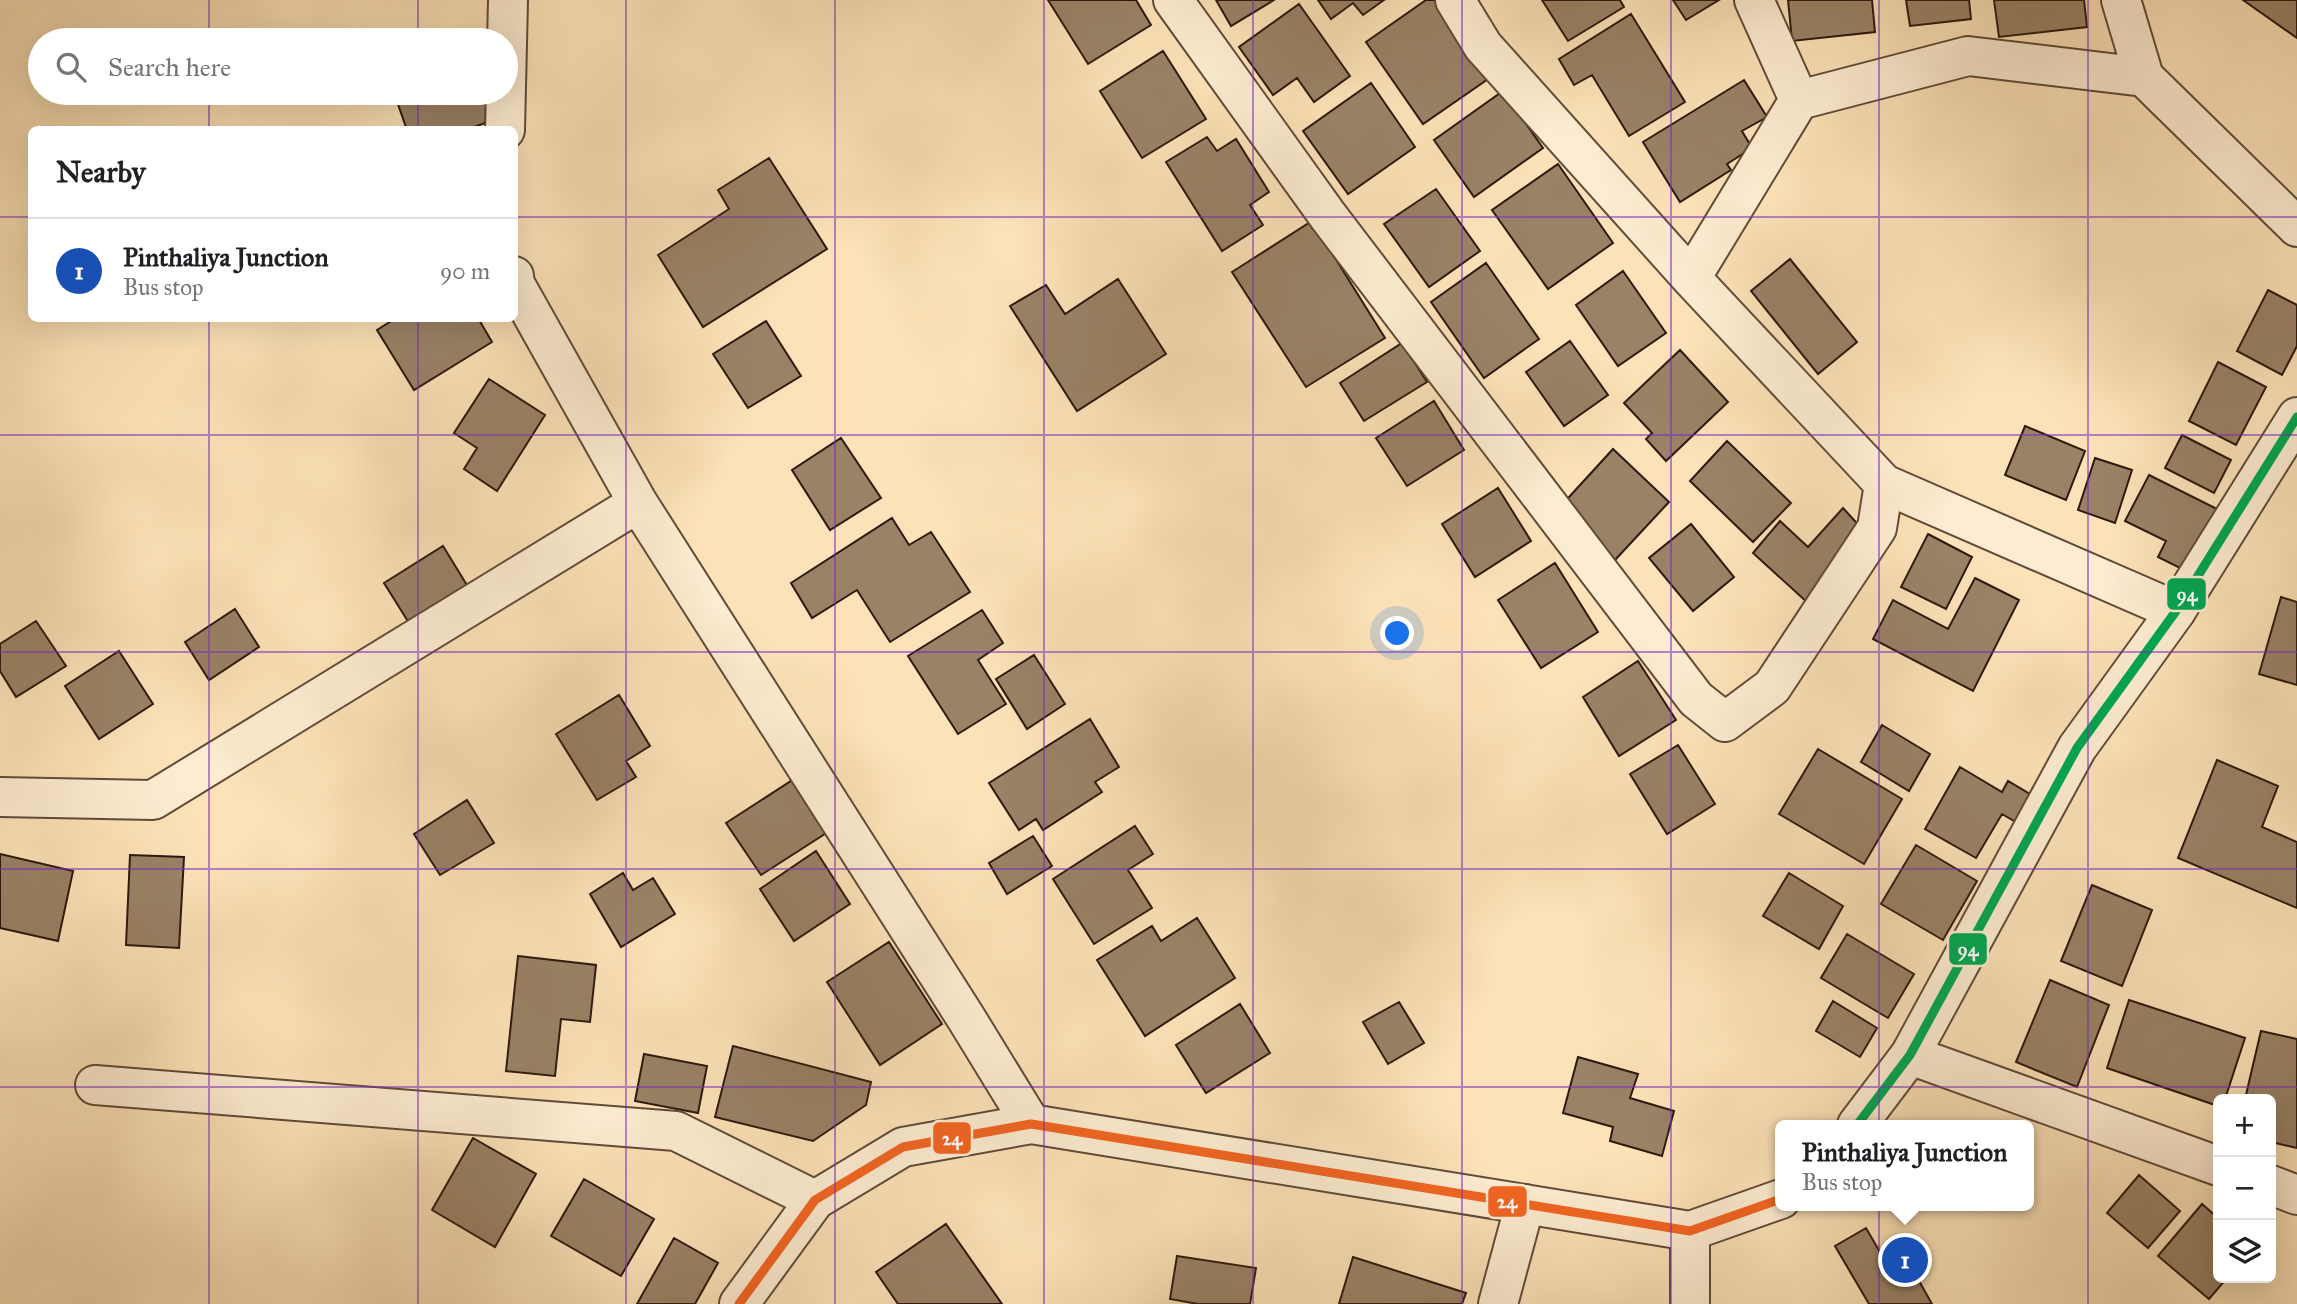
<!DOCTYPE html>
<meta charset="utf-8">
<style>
body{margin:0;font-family:"IM FELL Great Primer",serif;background:#f2f2f2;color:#202124}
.controls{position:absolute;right:21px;bottom:21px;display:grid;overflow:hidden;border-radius:10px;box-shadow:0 7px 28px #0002}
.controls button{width:63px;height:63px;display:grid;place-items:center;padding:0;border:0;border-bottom:2px solid #e0e0e0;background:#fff;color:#202124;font:35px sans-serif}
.you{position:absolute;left:1398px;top:634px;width:24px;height:24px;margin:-18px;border:5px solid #fff;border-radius:50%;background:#1a73e8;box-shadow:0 0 0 10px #1a73e833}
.badge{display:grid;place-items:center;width:46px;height:46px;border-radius:50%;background:#7c3aed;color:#fff;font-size:23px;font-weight:700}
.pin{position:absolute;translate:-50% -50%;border:4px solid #fff;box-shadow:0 2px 7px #0006}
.popup{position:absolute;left:1775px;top:1120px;width:259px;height:91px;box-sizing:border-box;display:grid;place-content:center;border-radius:10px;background:#fff;filter:drop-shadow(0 2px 5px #0005);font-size:23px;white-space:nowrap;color:#757577}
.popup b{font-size:26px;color:#202124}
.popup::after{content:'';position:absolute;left:50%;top:100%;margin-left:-14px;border:14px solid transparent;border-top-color:#fff}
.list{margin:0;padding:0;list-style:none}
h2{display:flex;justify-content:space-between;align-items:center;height:91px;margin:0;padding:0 28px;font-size:30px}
h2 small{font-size:23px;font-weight:400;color:#757577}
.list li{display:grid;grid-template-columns:46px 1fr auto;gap:21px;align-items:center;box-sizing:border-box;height:105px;padding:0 28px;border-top:2px solid #e0e0e0}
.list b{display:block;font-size:26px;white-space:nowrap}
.list p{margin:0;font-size:23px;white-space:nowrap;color:#757577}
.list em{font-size:23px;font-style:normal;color:#757577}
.icon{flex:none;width:38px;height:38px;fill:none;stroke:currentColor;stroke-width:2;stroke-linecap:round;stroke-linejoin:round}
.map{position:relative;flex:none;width:2297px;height:1304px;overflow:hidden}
.search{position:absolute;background:#fff;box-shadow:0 7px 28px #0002;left:28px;top:28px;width:490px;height:77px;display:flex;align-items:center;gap:18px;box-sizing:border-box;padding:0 24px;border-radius:38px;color:#757577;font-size:26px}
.panel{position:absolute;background:#fff;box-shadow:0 7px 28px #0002;left:28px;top:126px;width:490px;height:196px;border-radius:10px}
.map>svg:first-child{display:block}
.building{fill:#998266;stroke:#2d190e;stroke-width:2}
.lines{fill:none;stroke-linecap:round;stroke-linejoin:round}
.minor-casing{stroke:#614b38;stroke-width:42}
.tertiary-casing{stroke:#614b38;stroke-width:42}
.minor{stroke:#fdecd1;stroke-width:38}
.tertiary{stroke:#fdecd1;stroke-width:38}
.bus-1-casing{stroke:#fdecd1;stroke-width:14}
.bus-2-casing{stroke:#fdecd1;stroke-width:14}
.bus-1{stroke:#00a651;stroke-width:9}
.bus-2{stroke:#f26522;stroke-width:9}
.grid{fill:none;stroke:#7b2cbf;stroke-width:2;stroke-opacity:0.55}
.line-badge{stroke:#fdecd1;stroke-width:2.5}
.badge-label{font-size:19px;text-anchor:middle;font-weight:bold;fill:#fff}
</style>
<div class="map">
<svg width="2297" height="1304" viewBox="0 0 2297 1304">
<rect width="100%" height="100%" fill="#fce2b8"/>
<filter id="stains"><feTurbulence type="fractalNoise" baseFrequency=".00286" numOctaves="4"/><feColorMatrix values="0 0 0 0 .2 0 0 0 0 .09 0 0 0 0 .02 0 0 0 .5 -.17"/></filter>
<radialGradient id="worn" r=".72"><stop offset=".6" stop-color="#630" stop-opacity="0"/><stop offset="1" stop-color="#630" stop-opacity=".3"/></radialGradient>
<path class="building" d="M1048 0H1136L1151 25 1088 64Z
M1216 0H1274L1231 26Z
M1318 0H1384L1363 15 1353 3 1331 19Z
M1426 0H1437L1491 77 1423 124 1366 42Z
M1542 0H1620L1624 7 1568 41Z
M1673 0H1719L1686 20Z
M1788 0H1872L1875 32 1792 41Z
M1906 0H1969L1971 19 1910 26Z
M1994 0H2084L2087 27 1999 37Z
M2243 0H2297V38Z
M1299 4 1350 76 1314 102 1297 78 1273 95 1239 47Z
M1631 14 1685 102 1629 136 1592 75 1574 85 1559 59Z
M1163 51 1206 119 1142 158 1100 91Z
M1744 80 1767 117 1742 131 1752 148 1727 164 1731 170 1680 202 1643 142Z
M1371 83 1415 147 1348 194 1303 131Z
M1503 91 1543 148 1474 197 1434 140Z
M394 93H490L499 118 466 130H407Z
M1207 137 1217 151 1236 139 1269 192 1250 205 1263 225 1222 251 1166 162Z
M769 158 827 249 703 327 658 255 729 209 718 190Z
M1558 164 1613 243 1548 289 1492 210Z
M1436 189 1480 251 1429 287 1384 224Z
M1312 221 1385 338 1306 387 1232 272Z
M1790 259 1857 342 1818 374 1751 291Z
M1486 263 1539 339 1484 378 1431 302Z
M1623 271 1666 333 1618 366 1576 305Z
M1118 279 1166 354 1077 411 1010 306 1046 285 1065 314Z
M2268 290 2297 305V346L2282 375 2237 351Z
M396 318H478L492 342 414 390 377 330Z
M766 321 801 376 748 408 713 354Z
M1570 341 1608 395 1564 426 1526 372Z
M1402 343 1427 382 1364 421 1340 383Z
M1680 350 1728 402 1666 461 1646 439 1652 433 1624 403Z
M2218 362 2266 387 2236 445 2189 421Z
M489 379 545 415 497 491 464 469 477 448 454 433Z
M1434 401 1464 450 1407 486 1376 438Z
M2025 426 2085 451 2066 500 2005 475Z
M2182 435 2231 460 2214 493 2165 468Z
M841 438 881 498 830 530 792 470Z
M1727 441 1791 503 1753 542 1690 481Z
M1613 449 1669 502 1615 560 1559 508Z
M2095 458 2132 470 2115 523 2078 510Z
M2149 475 2217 509 2186 571 2158 557 2166 541 2125 521Z
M1498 488 1531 541 1475 577 1442 524Z
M1843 508 1866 533 1808 603 1753 553 1780 521 1808 547Z
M892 518 909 545 931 532 970 592 890 642 857 590 812 618 791 583Z
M1691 524 1734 577 1693 611 1649 558Z
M1928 534 1972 557 1946 609 1901 587Z
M443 546 473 595 414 631 384 583Z
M1555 563 1598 632 1541 668 1498 600Z
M1975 578 2019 600 1973 691 1873 639 1893 600 1948 629Z
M2281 597 2297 602V685L2259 674Z
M235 609 259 647 209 680 185 642Z
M982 610 1003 643 978 660 1006 704 958 734 908 656Z
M36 621 66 666 16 697 0 671V644Z
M119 651 153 704 99 739 65 686Z
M1034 655 1065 704 1027 729 996 679Z
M1638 661 1676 720 1619 756 1583 697Z
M619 695 650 746 626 761 636 777 597 800 556 734Z
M1090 719 1119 767 1095 782 1102 792 1043 830 1036 819 1019 830 989 783Z
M1882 725 1930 754 1909 791 1861 762Z
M1678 745 1715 804 1667 834 1630 774Z
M1818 749 1902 799 1864 864 1779 814Z
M2217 760 2278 786 2262 827 2297 842V908L2178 858Z
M1960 767 2002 792 2008 781 2040 800 2024 827 2002 814 1976 858 1925 829Z
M794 779 828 832 761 875 726 823Z
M467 800 494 843 440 875 414 834Z
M1135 826 1153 854 1128 870 1152 908 1094 944 1053 879Z
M1033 836 1052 866 1007 894 989 863Z
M1916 845 1977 881 1943 940 1881 904Z
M816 851 850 904 794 941 760 889Z
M0 854 73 871 58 941 0 928Z
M130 855 184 857 179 948 126 945Z
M623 873 633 890 653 878 675 914 621 947 590 894Z
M1789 873 1843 906 1819 949 1763 916Z
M2092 885 2152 910 2122 986 2061 961Z
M1197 918 1235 978 1145 1036 1097 960 1152 926 1161 941Z
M1847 934 1914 974 1888 1018 1821 978Z
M889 942 942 1024 880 1065 827 982Z
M518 956 596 965 590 1022 561 1019 555 1076 506 1071Z
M2050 980 2109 1005 2077 1087 2016 1062Z
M2129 1000 2245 1038 2225 1099H2218V1106L2107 1068Z
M1833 1001 1877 1028 1860 1057 1816 1031Z
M1399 1002 1424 1043 1388 1064 1363 1022Z
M1240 1004 1270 1053 1206 1093 1176 1045Z
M2261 1031 2297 1039V1148L2271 1142V1099H2245Z
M733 1046 871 1082 866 1105 813 1141 715 1117Z
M644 1054 707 1066 698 1113 635 1101Z
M1578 1057 1638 1074 1630 1098 1674 1111 1662 1156 1610 1141 1613 1127 1563 1113Z
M473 1138 536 1174 495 1247 432 1210Z
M2139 1175 2180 1211 2148 1248 2107 1213Z
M584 1179 654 1219 621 1276 551 1236Z
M2202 1204 2218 1218V1278H2227L2209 1299 2158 1256Z
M946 1224 1002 1304H898L876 1272Z
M1866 1228 1892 1273 1909 1263 1932 1304H1869L1835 1246Z
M674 1238 718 1263 695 1304H637Z
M1177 1256 1256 1268 1250 1304H1198L1170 1299Z
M1353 1257 1466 1293 1462 1304H1339Z"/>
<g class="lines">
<g class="minor-casing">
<path id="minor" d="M1173 0 1328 216 1696 699 1725 722 1772 687 1877 528 1884 484
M1455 0 1483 46 1691 278 1884 484 2176 611
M2121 0 2144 77
M1799 100 1968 56 2144 77 2297 227
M505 130 508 0
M514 276 515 284 638 503 966 1018 1031 1124
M1691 278 1799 100 1754 0
M0 797 153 800 638 503
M95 1085 676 1131 815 1200
M1498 1304 1525 1204
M1690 1304V1231"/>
</g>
<g class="tertiary-casing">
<path id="tertiary" d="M1910 1055 2218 1166
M1857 1125 1910 1055 2077 748 2176 611 2297 417
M2271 1185 2297 1195
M739 1304 815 1200 903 1147 1031 1124 1690 1231 1781 1199"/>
</g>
<use href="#minor" class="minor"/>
<use href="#tertiary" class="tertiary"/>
<g class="bus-1-casing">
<path id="bus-1" d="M1857 1125 1910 1055 2077 748 2176 611 2297 417"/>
</g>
<g class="bus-2-casing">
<path id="bus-2" d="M739 1304 815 1200 903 1147 1031 1124 1690 1231 1781 1199"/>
</g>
<use href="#bus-1" class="bus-1"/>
<use href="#bus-2" class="bus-2"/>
</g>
<path class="grid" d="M209 0V40M418 0V40M626 0V1304M835 0V1304M1044 0V1304M1253 0V1304M1462 0V1304M1671 0V1304M1879 0V1304M2088 0V1304M209 93V130M418 93V130M0 217H32M514 217H2297M209 318V1304M418 318V1304M0 435H2297M0 652H2297M0 869H2297M0 1087H2297"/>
<g class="line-badge">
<rect x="2166" y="577" width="41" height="34" rx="7" fill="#00a651"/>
<rect x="1948" y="932" width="40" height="34" rx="7" fill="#00a651"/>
<rect x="932" y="1121" width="40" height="34" rx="7" fill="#f26522"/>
<rect x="1487" y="1185" width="41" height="33" rx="7" fill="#f26522"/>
</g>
<g class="badge-label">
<text x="2187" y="601">94</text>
<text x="1968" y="956">94</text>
<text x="952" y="1145">24</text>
<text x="1507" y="1208">24</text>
</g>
<rect width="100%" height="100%" filter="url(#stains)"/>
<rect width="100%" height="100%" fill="url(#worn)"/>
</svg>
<div class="controls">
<button>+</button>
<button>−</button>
<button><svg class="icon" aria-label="layers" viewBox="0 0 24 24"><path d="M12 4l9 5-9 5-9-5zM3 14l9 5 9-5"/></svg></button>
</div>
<div class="you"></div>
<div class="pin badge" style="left:1905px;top:1260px;background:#1a4fb4">1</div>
<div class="popup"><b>Pinthaliya Junction</b>Bus stop</div>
<div class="search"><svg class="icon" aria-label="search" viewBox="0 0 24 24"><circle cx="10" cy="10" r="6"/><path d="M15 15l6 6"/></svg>Search here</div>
<section class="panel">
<h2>Nearby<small></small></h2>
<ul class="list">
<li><span class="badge" style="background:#1a4fb4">1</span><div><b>Pinthaliya Junction</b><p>Bus stop</p></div><em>90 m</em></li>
</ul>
</section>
</div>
